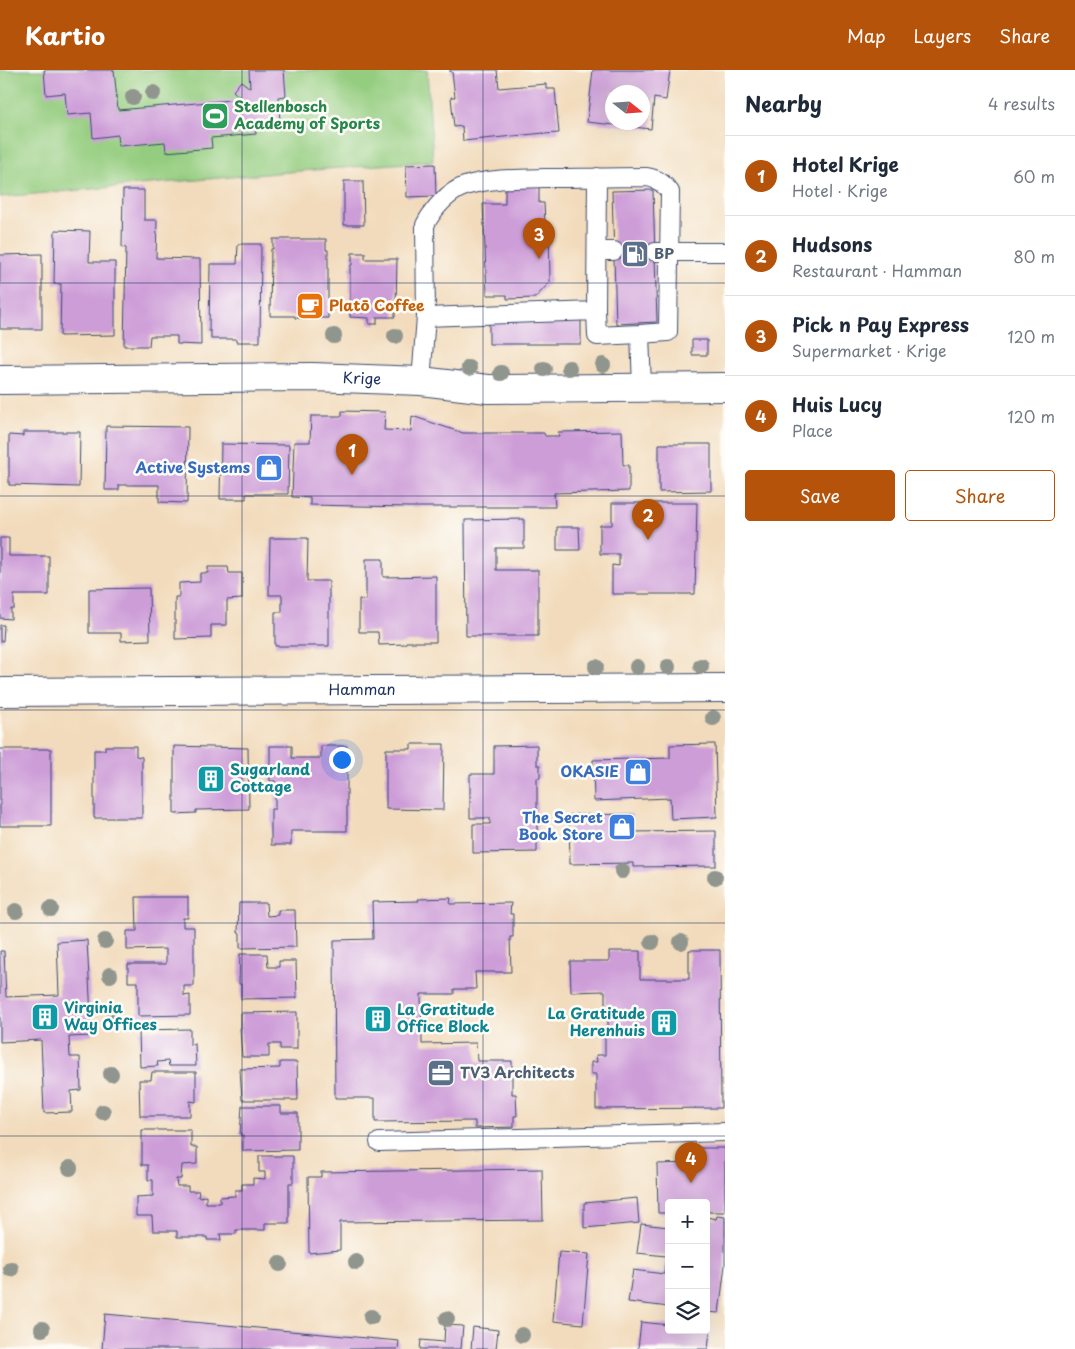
<!DOCTYPE html>
<meta charset="utf-8">
<style>
body{margin:0;font-family:"Playpen Sans",sans-serif;background:#f2f2f3;color:#1f2937}
.controls{position:absolute;right:15px;bottom:15px;display:grid;overflow:hidden;border-radius:5px;box-shadow:0 5px 20px #0002}
.controls button{width:45px;height:45px;display:grid;place-items:center;padding:0;border:0;border-bottom:1px solid #e0e1e3;background:#fff;color:#1f2937;font:25px sans-serif}
.compass{position:absolute;left:605px;top:15px;width:45px;height:45px;border-radius:50%;background:#fff;box-shadow:0 5px 20px #0002;rotate:107deg}
.you{position:absolute;left:341px;top:689px;width:18px;height:18px;margin:-12px;border:4px solid #fff;border-radius:50%;background:#1a73e8;box-shadow:0 0 0 8px #1a73e833}
.badge{display:grid;place-items:center;width:32px;height:32px;border-radius:50%;background:#b45309;color:#fff;font-size:16px;font-weight:700}
.pin{position:absolute;translate:-50% -41px;filter:drop-shadow(0 1px 2px #0008)}
.pin::after{content:'';position:absolute;top:26px;width:18px;height:15px;background:inherit;clip-path:polygon(0 0,100% 0,50% 100%)}
.list{margin:0;padding:0;list-style:none}
h2{display:flex;justify-content:space-between;align-items:center;height:65px;margin:0;padding:0 20px;font-size:21px}
h2 small{font-size:16px;font-weight:400;color:#747a83}
.list li{display:grid;grid-template-columns:32px 1fr auto;gap:15px;align-items:center;box-sizing:border-box;height:80px;padding:0 20px;border-top:1px solid #e0e1e3}
.list b{display:block;font-size:19px;white-space:nowrap}
.list p{margin:0;font-size:16px;white-space:nowrap;color:#747a83}
.list em{font-size:16px;font-style:normal;color:#747a83}
.actions{display:flex;gap:10px;padding:15px 20px}
.actions a{flex:1;padding:11px 0;border:1px solid #b45309;border-radius:5px;text-align:center;font-size:18px;color:#b45309}
.actions .main{background:#b45309;color:#fff}
.icon{flex:none;width:28px;height:28px;fill:none;stroke:currentColor;stroke-width:2;stroke-linecap:round;stroke-linejoin:round}
.map{position:relative;flex:none;width:725px;height:1279px;overflow:hidden}
header{display:flex;align-items:center;gap:30px;box-sizing:border-box;height:70px;padding:0 25px;background:#b45309;color:#fff}
header strong{font-size:24px}
nav{display:flex;gap:28px;margin-inline-start:auto;font-size:18px}
main{display:flex}
aside{flex:1;background:#fff}
.map>svg:first-child{display:block}
.green{fill:#95cd80;stroke:#587e6f}
.building{fill:#cd9dd8;fill-rule:evenodd}
.lines{fill:none;stroke-linecap:round;stroke-linejoin:round}
.lane-casing{stroke:#3b496c;stroke-width:20}
.street-casing{stroke:#3b496c;stroke-width:30}
.lane{stroke:#fff;stroke-width:18}
.street{stroke:#fff;stroke-width:28}
.tree{fill:#90968e}
.grid{fill:none;stroke:#1b2f5e;stroke-width:1;stroke-opacity:0.55}
.labels{text-anchor:middle;stroke-width:5;stroke-linejoin:round;paint-order:stroke}
.leisure-label{font-size:15px;font-weight:bold;fill:#27864d;stroke:#fdfcf7;text-anchor:start}
.service-label{font-size:15px;font-weight:bold;fill:#4e5e75;stroke:#fdfcf7;text-anchor:start}
.food-label{font-size:15px;font-weight:bold;fill:#c56008;stroke:#fdfcf7;text-anchor:start}
.street-label{font-size:15px;fill:#1b2f5e;stroke:#fdfcf7}
.shop-label{font-size:15px;font-weight:bold;fill:#366cbe;stroke:#fdfcf7;text-anchor:end}
.culture-label{font-size:15px;font-weight:bold;fill:#0d838f;stroke:#fdfcf7;text-anchor:start}
</style>
<header>
<strong>Kartio</strong>
<nav><a>Map</a><a>Layers</a><a>Share</a></nav>
</header>
<main>
<div class="map">
<svg width="725" height="1279" viewBox="0 0 725 1279">
<rect width="100%" height="100%" fill="#fdfcf7"/>
<filter id="ink" filterUnits="userSpaceOnUse"><feTurbulence type="fractalNoise" baseFrequency=".02" numOctaves="2"/><feDisplacementMap in="SourceGraphic" scale="10" xChannelSelector="R" yChannelSelector="G"/><feConvolveMatrix kernelMatrix="1 2 1 2 8 2 1 2 1" color-interpolation-filters="sRGB"/></filter>
<filter id="wash" filterUnits="userSpaceOnUse"><feTurbulence type="fractalNoise" baseFrequency=".0096" numOctaves="4" result="noise"/><feDisplacementMap in="SourceGraphic" scale="20" xChannelSelector="R" yChannelSelector="G"/><feGaussianBlur stdDeviation="1.12" result="paint"/><feColorMatrix in="noise" values="0 0 0 0 0 0 0 0 0 0 0 0 0 0 0 0 0 1.4 0 .05"/><feComposite in="paint" operator="in"/></filter>
<g filter="url(#wash)">
<rect width="100%" height="100%" fill="#f2dbbc"/>
<path class="green" d="M0 0H427L433 91 300 101 0 127Z"/>
<g id="blocks">
<path class="building" d="M44 0H114L118 40 242 29 233 21 241 11 250 18 249 0H284L286 26 278 27 280 51 255 54 256 64 211 68 212 78 166 82 165 72 119 76 118 65 93 68 91 43 67 45 65 23 46 25Z
M450 0H497L499 18 546 14V19H555L559 63 544 64V63L463 71 462 56 454 57 451 27H455L452 2H450Z
M593 0H670L666 30 654 28 651 59 587 52ZM612 22H642V52H612Z
M435 94 436 126 407 127 406 95Z
M344 111H363L364 155H344Z
M505 116H539V133H544L545 153H549L550 212 535 228 507 229V225H487L483 134H505Z
M123 120H144V150H157L156 188 200 189 201 275 177 274V266H150L149 276H124L126 178 122 177Z
M653 120 657 252 616 254 612 121Z
M55 160 90 161 89 192H115V265L60 266 61 214H54Z
M273 169H326V180H328V248H295V246H270L271 179H273Z
M238 174H261L260 272H236V269H211V261H209L210 194H237Z
M352 183H365V189H397L396 237H395V247H377V254H369V248L350 247V196L352 195Z
M42 184V259H0V185Z
M489 250H581V274H489Z
M692 270H707V285H692Z
M342 341 385 342 384 360 411 361 412 346 463 363H544L545 366H559L558 362 622 361 623 395H629V421L554 423 555 437H409L310 435V428L292 427 294 372H310L311 346H342Z
M106 356 188 357 187 433 159 432V415H119V420H105Z
M23 362H80L79 417 9 415V365L23 366Z
M221 374 289 375 288 424H246V429H220Z
M659 374H711V421L659 422Z
M612 433H697L695 524H612V495L619 496V484H600V455H612Z
M524 449V478H496V500H538V566H466L465 450Z
M557 457H579L580 480H557Z
M0 468H9V486H49V525H14V539H11V549L0 548Z
M270 468H308L307 511H329V576H275V542H282V525H269Z
M366 489H383V507L436 506V572H406L405 574 379 575 378 562H359V529L366 530Z
M208 497H228L229 503H242V529L227 530V555H211V568L175 569V527H179V513L200 512V503H208Z
M149 518 150 570 121 571V563H89V519Z
M0 555H4L3 571H0Z
M411 674H444L443 740 386 739V679H411Z
M715 674 717 747 671 749 670 728 594 731 593 690 670 688V675Z
M537 675V695H540V708H537V782L473 783V754H490V748H470V704H494V676Z
M105 676H136V686L142 687V748H94V680H105Z
M174 676 248 678 249 739 196 740V743L174 744Z
M270 676H292V688H321V676H347V761H291V775H271V739H275V711H270Z
M0 679H51V756H0Z
M632 744V762L716 761V796L633 797V793L570 794 569 745Z
M136 827H188V848H183V857H194V916H184V926L190 925V945L138 946V912H128V894H166V879L127 880V861H137Z
M451 828 450 834 511 833 510 844H513V867H510L511 902H475L476 919H454V924H421L422 974 476 973 477 991H512V1024H516L517 1046H514V1057L475 1058V1051L375 1052V1028H335L334 870 373 869 372 832 419 831 418 829Z
M239 833H266L267 846 278 845V840H295L296 877 240 878V863H238Z
M87 870 92 966 69 967 70 987H80L81 1020 71 1021 72 1042 44 1043 41 970 0 972V881H4L6 927 59 925 57 872Z
M689 880H720L721 1038 596 1039V1004H591V992H597L596 985H605V962L608 963V943L605 942V921L571 922 570 891H609V881H640V909H689Z
M240 884H267L268 897H279V891H296L297 928 241 929V914H239Z
M297 942V979H280V974H269V987H242L240 958H241V943Z
M190 959V975L195 974 196 996H169L168 991 157 992 158 996 140 997 139 960Z
M280 992H297L298 1030H242L240 999 280 998Z
M152 1002H196V1032L190 1031V1046H140L139 1010H151Z
M242 1036H281V1043H298V1080L243 1081V1065H240Z
M142 1060H191V1077H197V1094L182 1095 181 1109H176L177 1116H188V1121H199L198 1127 206 1126V1133H220V1127L235 1126V1120H242V1114H253V1108L265 1109V1102H259V1086H293V1113H289V1153H265V1160H236V1164H220L221 1170H207V1167H177V1161H153L152 1146H136V1127L153 1126V1110H148V1095H142Z
M693 1078H725V1142H706V1133H669V1143H658L657 1094 694 1093Z
M542 1099 543 1150 340 1152V1180L309 1183 308 1107H321V1102Z
M637 1128 639 1153 584 1158V1133Z
M717 1146 725 1147V1195L719 1243 706 1242V1147L716 1149Z
M641 1154 669 1157V1237L628 1232 633 1200 664 1204 666 1186 637 1183Z
M559 1182 589 1184 583 1254 553 1251Z
M105 1244 399 1271 398 1279H102Z
M641 1252 669 1255V1260H710L708 1279H638Z
M445 1255 463 1256 461 1279H420L421 1270 444 1272Z
M473 1257 498 1260 496 1279H471Z"/>
</g>
</g>
<g filter="url(#ink)">
<use href="#blocks" fill-opacity="0" stroke="#3b496c" stroke-width="1"/>
<g class="lines">
<g class="lane-casing">
<path id="lane" d="M597 181H614
M655 182H725
M596 241 597 266 640 264
M426 247 596 241 597 107
M421 311 426 247 425 155C433 139 448 122 465 116 490 108 518 109 544 108 579 108 613 107 647 107 658 109 663 113 670 122L668 262 640 264 642 317
M379 1072 725 1062"/>
</g>
<g class="street-casing">
<g id="street">
<path id="s1" d="M0 310 313 307 421 311 488 319 725 317"/>
<path id="s2" d="M0 622 725 618"/>
</g>
</g>
<use href="#lane" class="lane"/>
<use href="#street" class="street"/>
</g>
<g class="tree">
<circle cx="153" cy="23" r="8"/>
<circle cx="133" cy="27" r="8"/>
<circle cx="334" cy="266" r="8"/>
<circle cx="395" cy="266" r="8"/>
<circle cx="603" cy="295" r="8"/>
<circle cx="469" cy="298" r="8"/>
<circle cx="569" cy="298" r="8"/>
<circle cx="544" cy="299" r="8"/>
<circle cx="501" cy="303" r="8"/>
<circle cx="701" cy="596" r="8"/>
<circle cx="596" cy="597" r="8"/>
<circle cx="637" cy="597" r="8"/>
<circle cx="668" cy="597" r="8"/>
<circle cx="713" cy="648" r="8"/>
<circle cx="622" cy="801" r="8"/>
<circle cx="715" cy="807" r="8"/>
<circle cx="51" cy="839" r="8"/>
<circle cx="16" cy="841" r="8"/>
<circle cx="105" cy="871" r="8"/>
<circle cx="652" cy="872" r="8"/>
<circle cx="681" cy="872" r="8"/>
<circle cx="110" cy="905" r="8"/>
<circle cx="112" cy="951" r="8"/>
<circle cx="111" cy="1004" r="8"/>
<circle cx="103" cy="1042" r="8"/>
<circle cx="70" cy="1098" r="8"/>
<circle cx="356" cy="1192" r="8"/>
<circle cx="280" cy="1194" r="8"/>
<circle cx="11" cy="1199" r="8"/>
<circle cx="371" cy="1247" r="8"/>
<circle cx="447" cy="1249" r="8"/>
<circle cx="42" cy="1259" r="8"/>
<circle cx="522" cy="1265" r="8"/>
</g>
</g>
<path class="grid" d="M242 0V1279M483 0V1279M0 213H725M0 426H725M0 640H725M0 853H725M0 1066H725"/>
<defs>
<g id="stadium-square" transform="scale(1.4375)"><rect x="-9" y="-9" width="18" height="18" rx="4" fill="#2e9e5b" stroke="#fdfcf7"/><path d="M0-5a6.5 5 0 1 0 0 10a6.5 5 0 1 0 0-10ZM-3.5-1.8h7v3.6h-7Z" fill="#fff"/></g>
<g id="fuel-square" transform="scale(1.4375)"><rect x="-9" y="-9" width="18" height="18" rx="4" fill="#5c6f8a" stroke="#fdfcf7"/><path d="M-5.5-6h7V0h2V4h1.3V-2.5L3-4.5l.8-.8L6-3V5H2.5V1h-1V6h-7ZM-4.2-4.7v3.2H.2V-4.7Z" fill="#fff"/></g>
<g id="cafe-square" transform="scale(1.4375)"><rect x="-9" y="-9" width="18" height="18" rx="4" fill="#e8710a" stroke="#fdfcf7"/><path d="M-5.5-4.5H6V0H3Q3 3.5 0 3.5H-2.5Q-5.5 3.5-5.5 0ZM3-3.2v2h1.7v-2ZM-6 4.5H4V6H-6Z" fill="#fff"/></g>
<g id="shop-square" transform="scale(1.4375)"><rect x="-9" y="-9" width="18" height="18" rx="4" fill="#3f7fe0" stroke="#fdfcf7"/><path d="M-5-2.5h2.3a2.7 3.5 0 0 1 5.4 0H5L5.5 6h-11ZM-1.5-2.5h3a1.5 2.3 0 0 0-3 0Z" fill="#fff"/></g>
<g id="building-square" transform="scale(1.4375)"><rect x="-9" y="-9" width="18" height="18" rx="4" fill="#0f9aa8" stroke="#fdfcf7"/><path d="M-4-6H4V6H1V3H-1V6H-4ZM-2.5-4.3h1.7v1.8h-1.7ZM.8-4.3h1.7v1.8H.8ZM-2.5-1h1.7V.8h-1.7ZM.8-1h1.7V.8H.8Z" fill="#fff"/></g>
<g id="office-square" transform="scale(1.4375)"><rect x="-9" y="-9" width="18" height="18" rx="4" fill="#5c6f8a" stroke="#fdfcf7"/><path d="M-6-3h4V-5.5h4V-3h4V5H-6ZM-1-4.5V-3h2v-1.5ZM-6 0V1H6V0Z" fill="#fff"/></g>
</defs>
<g fill-rule="evenodd">
<use href="#stadium-square" x="215" y="46"/>
<use href="#fuel-square" x="635" y="184"/>
<use href="#cafe-square" x="310" y="236"/>
<use href="#shop-square" x="269" y="398"/>
<use href="#shop-square" x="638" y="702"/>
<use href="#building-square" x="211" y="709"/>
<use href="#shop-square" x="622" y="757"/>
<use href="#building-square" x="45" y="947"/>
<use href="#building-square" x="378" y="949"/>
<use href="#building-square" x="664" y="953"/>
<use href="#office-square" x="441" y="1003"/>
</g>
<g class="labels">
<g class="leisure-label">
<text x="234" y="42">Stellenbosch<tspan x="234" dy="17">Academy of Sports</tspan></text>
</g>
<g class="service-label">
<text x="654" y="189">BP</text>
<text x="460" y="1008">TV3 Architects</text>
</g>
<g class="food-label">
<text x="329" y="241">Platō Coffee</text>
</g>
<g class="street-label">
<text dy="5" stroke="none"><textPath href="#s1" startOffset="362">Krige</textPath></text>
<text dy="5" stroke="none"><textPath href="#s2" startOffset="362">Hamman</textPath></text>
</g>
<g class="shop-label">
<text x="250" y="403">Active Systems</text>
<text x="619" y="707">OKASIE</text>
<text x="603" y="753">The Secret<tspan x="603" dy="17">Book Store</tspan></text>
</g>
<g class="culture-label">
<text x="230" y="705">Sugarland<tspan x="230" dy="17">Cottage</tspan></text>
<text x="64" y="943">Virginia<tspan x="64" dy="17">Way Offices</tspan></text>
<text x="397" y="945">La Gratitude<tspan x="397" dy="17">Office Block</tspan></text>
<text x="645" y="949" text-anchor="end">La Gratitude<tspan x="645" dy="17">Herenhuis</tspan></text>
</g>
</g>
</svg>
<div class="controls">
<button>+</button>
<button>−</button>
<button><svg class="icon" aria-label="layers" viewBox="0 0 24 24"><path d="M12 4l9 5-9 5-9-5zM3 14l9 5 9-5"/></svg></button>
</div>
<svg class="compass" viewBox="-18 -18 36 36"><path d="M0-13l5 13h-10z" fill="#e53935"/><path d="M0 13l5-13h-10z" fill="#747a83"/></svg>
<div class="you"></div>
<div class="pin badge" style="left:352px;top:405px">1</div>
<div class="pin badge" style="left:648px;top:470px">2</div>
<div class="pin badge" style="left:539px;top:189px">3</div>
<div class="pin badge" style="left:691px;top:1113px">4</div>
</div>
<aside>
<h2>Nearby<small>4 results</small></h2>
<ul class="list">
<li><span class="badge">1</span><div><b>Hotel Krige</b><p>Hotel · Krige</p></div><em>60 m</em></li>
<li><span class="badge">2</span><div><b>Hudsons</b><p>Restaurant · Hamman</p></div><em>80 m</em></li>
<li><span class="badge">3</span><div><b>Pick n Pay Express</b><p>Supermarket · Krige</p></div><em>120 m</em></li>
<li><span class="badge">4</span><div><b>Huis Lucy</b><p>Place</p></div><em>120 m</em></li>
</ul>
<div class="actions"><a class="main">Save</a><a>Share</a></div>
</aside>
</main>
